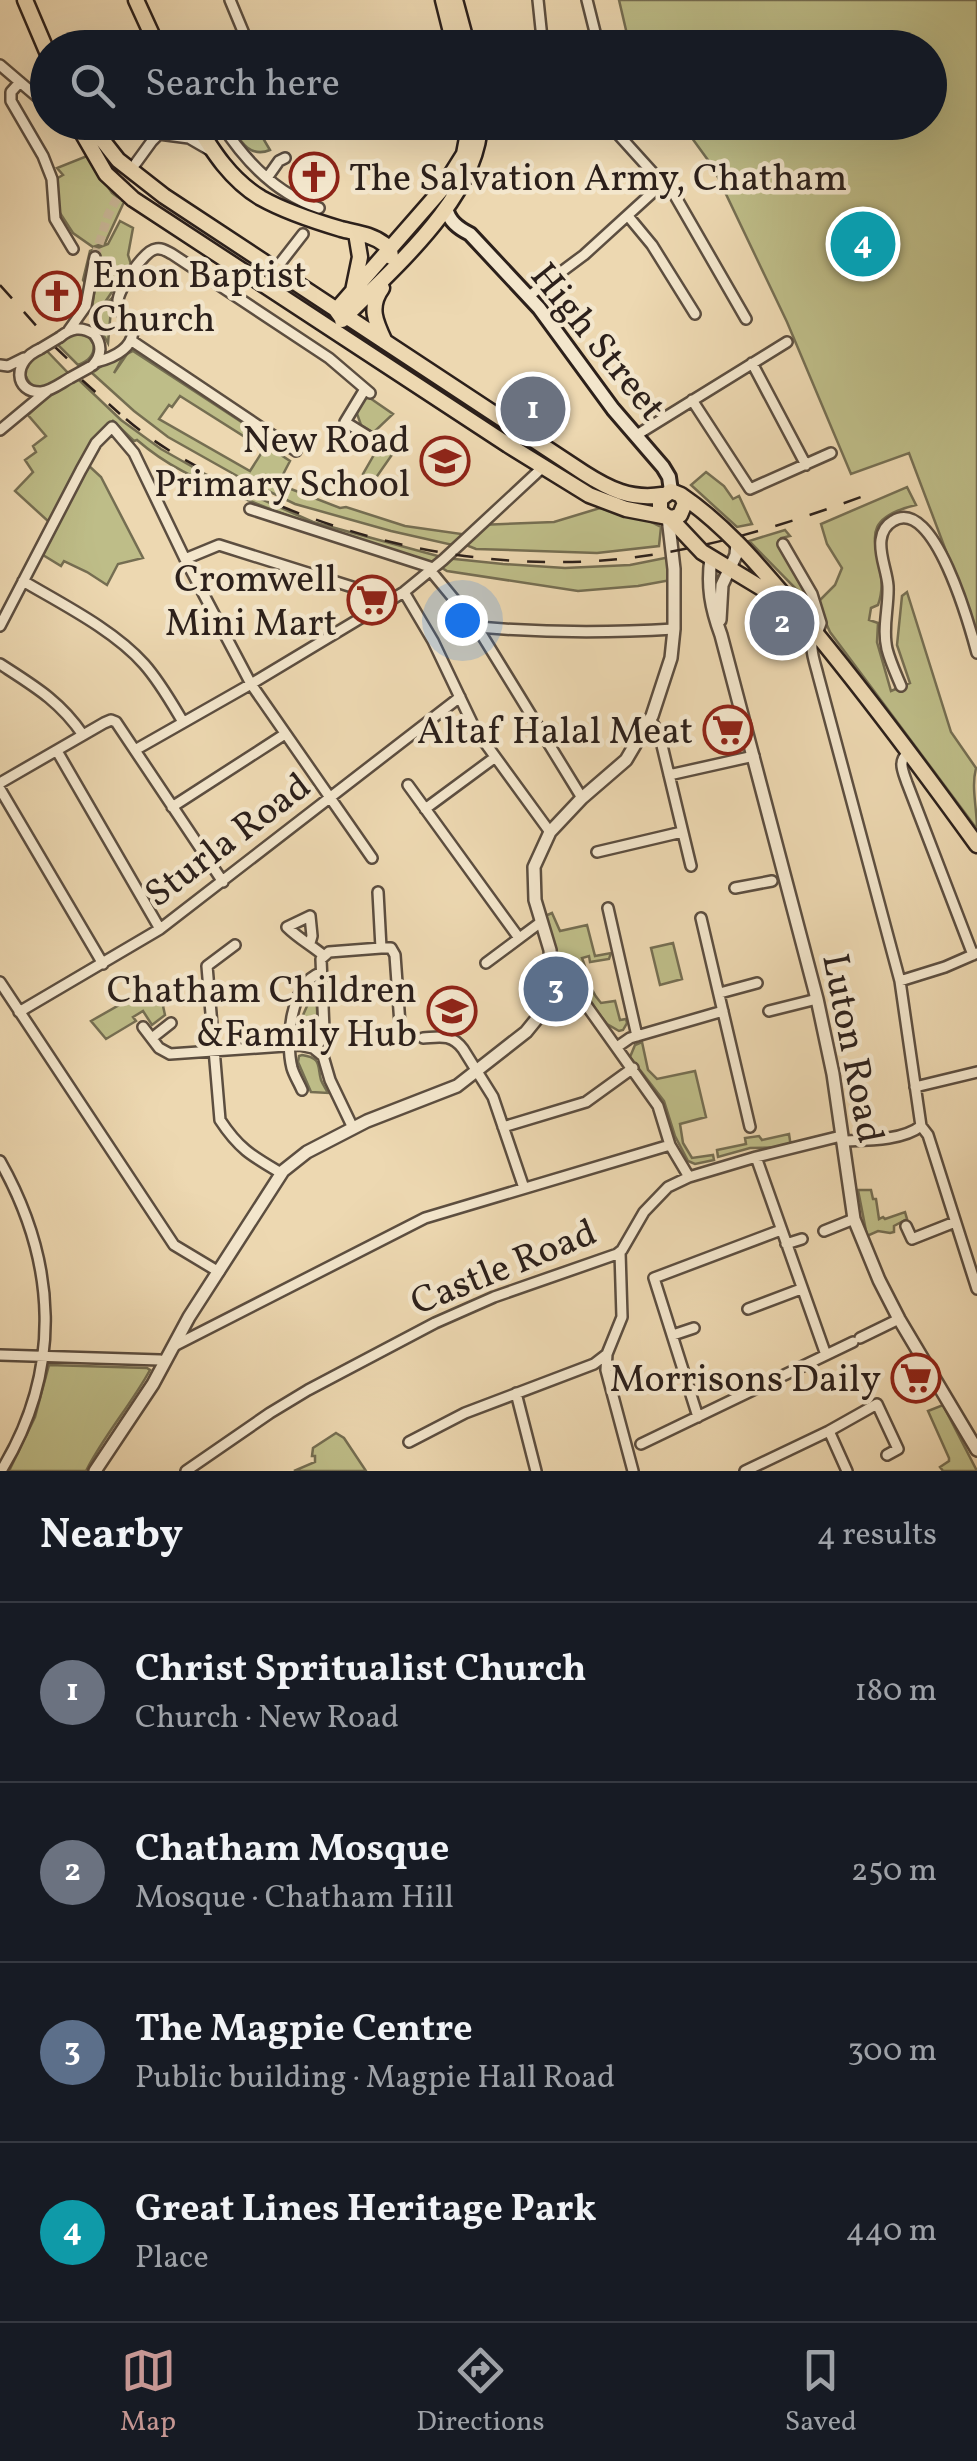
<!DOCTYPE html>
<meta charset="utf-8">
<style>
body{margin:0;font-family:Vollkorn,serif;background:#20242c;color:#f1f3f6}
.you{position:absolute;left:462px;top:620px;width:35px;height:35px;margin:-25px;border:8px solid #fff;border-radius:50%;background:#1a73e8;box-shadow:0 0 0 15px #1a73e833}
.badge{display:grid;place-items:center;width:65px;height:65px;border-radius:50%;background:#c59692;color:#fff;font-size:32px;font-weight:700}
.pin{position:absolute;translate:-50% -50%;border:5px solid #fff;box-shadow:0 2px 10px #0006}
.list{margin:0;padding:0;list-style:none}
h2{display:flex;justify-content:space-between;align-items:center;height:130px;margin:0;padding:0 40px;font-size:42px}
h2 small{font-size:32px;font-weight:400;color:#9ea1a6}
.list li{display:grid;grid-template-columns:65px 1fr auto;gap:30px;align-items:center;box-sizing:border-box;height:180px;padding:0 40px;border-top:2px solid #363941}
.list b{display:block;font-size:38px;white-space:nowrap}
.list p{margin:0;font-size:32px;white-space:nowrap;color:#9ea1a6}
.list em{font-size:32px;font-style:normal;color:#9ea1a6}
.icon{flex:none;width:55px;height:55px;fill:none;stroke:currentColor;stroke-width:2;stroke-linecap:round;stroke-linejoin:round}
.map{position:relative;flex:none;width:977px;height:1471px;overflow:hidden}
.search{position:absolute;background:#171b24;box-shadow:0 10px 40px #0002;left:30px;right:30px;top:30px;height:110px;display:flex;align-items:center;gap:25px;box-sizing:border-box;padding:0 35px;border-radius:55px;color:#9ea1a6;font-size:38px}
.sheet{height:850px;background:#171b24}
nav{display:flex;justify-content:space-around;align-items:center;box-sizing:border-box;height:140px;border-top:2px solid #363941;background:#171b24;font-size:28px;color:#9ea1a6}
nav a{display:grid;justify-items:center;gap:5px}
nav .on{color:#c59692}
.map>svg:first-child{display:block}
.green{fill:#bebd88;stroke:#756e52;stroke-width:2.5;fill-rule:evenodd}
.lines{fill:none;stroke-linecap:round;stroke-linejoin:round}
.minor-tunnel{stroke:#c6b393;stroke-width:9;stroke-dasharray:9 4.5;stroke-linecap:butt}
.minor-casing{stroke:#5c4e40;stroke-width:14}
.tertiary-casing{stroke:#5c4e40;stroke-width:16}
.secondary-casing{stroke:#2c201b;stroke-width:18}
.primary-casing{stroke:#2c201b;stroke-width:19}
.minor{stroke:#f3e6cc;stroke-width:9}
.tertiary{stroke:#f3e6cc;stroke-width:11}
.secondary{stroke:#f3e6cc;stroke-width:12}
.primary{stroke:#edd8b1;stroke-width:14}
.rail{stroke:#2c201b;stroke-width:2.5;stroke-dasharray:18 18;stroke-linecap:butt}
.minor-bridge-casing{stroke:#5c4e40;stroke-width:14;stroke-linecap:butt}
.minor-bridge{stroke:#f3e6cc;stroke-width:9}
.labels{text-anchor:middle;stroke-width:9;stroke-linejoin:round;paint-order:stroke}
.poi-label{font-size:38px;fill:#2c201b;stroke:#f3e6cc;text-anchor:end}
.street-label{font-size:38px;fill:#2c201b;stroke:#f3e6cc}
</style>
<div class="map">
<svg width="977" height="1471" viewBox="0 0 977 1471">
<rect width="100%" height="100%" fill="#edd8b1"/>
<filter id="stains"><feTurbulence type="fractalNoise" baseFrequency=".002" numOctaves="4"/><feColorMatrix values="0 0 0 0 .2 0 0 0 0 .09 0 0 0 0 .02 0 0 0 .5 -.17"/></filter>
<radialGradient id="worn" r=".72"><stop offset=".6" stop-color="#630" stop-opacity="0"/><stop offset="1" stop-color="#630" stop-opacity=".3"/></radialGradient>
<path class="green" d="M619 0H977V633L909 453 851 474 787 322 713 167 681 123 930 122V48L630 47Z
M229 123H240L244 129 254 123 270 150C248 159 239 138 229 123Z
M87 156 112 193 124 202 105 243 93 247 73 233 58 210 56 179 63 175 57 168Z
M120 221 133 228 128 255 131 264 101 308 112 298 108 343 94 318 101 310 91 315 99 258 92 256 85 283 83 280 90 251 108 244Z
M74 332 87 334 94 345C94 356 88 361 78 365L55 342Z
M46 350 69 374C51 384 33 400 24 371L29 359Z
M133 351 275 444 272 449 290 461 278 484 340 508 346 507 405 526 468 535 479 525 554 522 600 508 649 521 661 527 659 546 597 553 476 549 461 543 457 546 391 531 295 504 239 477 168 437 134 411 92 373 107 362 125 353 114 373 127 354ZM180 396 264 449 250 471 159 419 169 405 172 407Z
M78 379 121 420 161 449 207 475 313 522 445 558 503 564 565 568 630 565 670 557 671 580 638 586 578 591 447 571 437 565C367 543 298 522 231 493 195 478 167 466 137 440L134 441 113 421 74 474 49 522 15 491 33 472 25 460 36 452 33 446 46 436 28 415 45 399Z
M367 396 393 414 376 430 385 439 398 436 403 439 373 482 363 474 383 439 361 425 356 411Z
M88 465 101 477 143 558 118 564 107 585 87 572 64 561 61 566 43 555 81 470Z
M706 472 724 486 733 499 739 496 752 524 737 527 691 485Z
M907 487 916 505C841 523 895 558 878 605L871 608 869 620 878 623 877 642 891 691 910 683 897 645 902 596 907 592 951 732 976 768C971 787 977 808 977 829L830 632 817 603 835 585 842 568 827 544 821 524Z
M785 530 790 536 781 538 778 542 813 605V614L801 594 749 541Z
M552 913 560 931 587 925 595 956 611 953 609 959 590 962 589 956 582 958C589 975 587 988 601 1003L615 1001 620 1020 626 1019 627 1023 623 1030 619 1031 607 1024 596 1010 582 987 578 974 569 963 555 953 545 916Z
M673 943 682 979 660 985 651 948Z
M158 983 165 1015 152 1025 143 1011 133 1017 136 1021 106 1039 91 1021Z
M315 988C317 1006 320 1024 312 1042L299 1041 303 1015Z
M642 1042 648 1070 657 1079 695 1071 706 1117 680 1124 683 1143 692 1158 713 1155 714 1160 695 1164 688 1161 675 1136 664 1101 630 1057 635 1045Z
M302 1055C322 1058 317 1065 321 1080 323 1085 326 1089 328 1093L311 1092 298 1062 299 1056Z
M789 1134 791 1147 750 1148 718 1157 717 1150 746 1144 745 1138 759 1136 762 1140Z
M858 1190H871L873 1199H876L879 1219 883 1217 885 1219 905 1212 907 1219 894 1226V1232L890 1233 878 1231 867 1236Z
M49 1365 147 1368 150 1370C131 1405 104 1435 86 1471H9L35 1417Z
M943 1405 977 1471H943L940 1467 949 1461V1458L928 1411Z
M336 1433 344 1438 366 1471H294L315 1462V1456H312L313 1448Z"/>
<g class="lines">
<path class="minor-tunnel" d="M95 257 108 215 133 168"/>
<g class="minor-casing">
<path id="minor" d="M230 0 250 48
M538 0 543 48
M587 0 599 48
M0 65 48 106
M20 82 11 92V101L43 156 52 179 55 219 73 249
M220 122C244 160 276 194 319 208
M607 122 654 174 659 184
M159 134 189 138 208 149
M136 163 152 141 171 122
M267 178 279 161 285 158
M659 184 674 194 746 319
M628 216 652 245 695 314
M275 270 303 234
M529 296 584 255 652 193 659 184
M69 330 86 306 95 257
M60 337C71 328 81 326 94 334 102 344 102 355 93 365
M132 341 296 451
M40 349C12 361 14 393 41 392 51 391 61 383 70 378
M96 362C112 358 131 350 133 332 129 323 119 312 118 302 117 291 144 250 156 249 163 248 166 251 172 254L329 358 370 393
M752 363 806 465
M0 365 8 366 24 358
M365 389 345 422 379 443
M692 400 750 489 831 453
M0 430 47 391
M635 436 787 342
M250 509 433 568
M783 544 812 594 821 623 817 634
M185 559 219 545 365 591 382 597 386 603
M430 570 477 627 582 798
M23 581C62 604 114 630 144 664 160 682 171 702 183 722
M404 592 433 641 475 729 550 832
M0 626 81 470 96 443 112 427 134 453 185 559 251 684 372 858
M478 627C544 633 608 633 674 629
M816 633C807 644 815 662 818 675L900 981 921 1126 928 1135 977 1289
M0 664C34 686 60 701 83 735
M901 686C896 674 890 661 887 649 882 628 889 607 888 586 887 571 879 555 881 540 882 532 886 525 893 521 934 495 970 627 977 653
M650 719 659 733 691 866
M135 750 251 684 404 592 443 560 543 467
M57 751 160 929
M909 752C897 761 903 771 907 783L973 955
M669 775 754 756
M0 783 104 723 111 720 116 722 223 882
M408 785 519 938
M0 789 103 964
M172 807 285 734
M425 809 494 758
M597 852 682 832
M735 888 772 881
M608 908 637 1036
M701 918 750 1127
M310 943 312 936 310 916 287 927C298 938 311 945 323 955
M235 945 207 966 220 1120C239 1149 252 1156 281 1173
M381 948H391L395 955 401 1038
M486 963 541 922
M551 971 561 972 567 978 658 1106 670 1145 689 1177
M900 981 945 967 977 953
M0 982 174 1245 219 1272
M720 993 757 983
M769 1011 817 999
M19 1012 160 929 460 697
M143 1027 159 1048 170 1054 299 1045 313 1048 323 1056 330 1080 353 1128
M152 1038 171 1023
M423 1038C439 1037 451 1033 463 1049L493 1097 524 1188
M617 1047 630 1038 723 1011
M316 1050 324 1030 321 959 329 952 381 948 378 892
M915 1087 977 1072
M302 1090C299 1083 294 1075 292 1068 285 1041 291 984 320 973
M503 1127 586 1102 633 1068
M842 1141C866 1140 902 1141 921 1126
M756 1157 826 1355
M0 1161C57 1262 63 1370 1 1471
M906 1226 912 1239 955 1222
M824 1231 854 1219
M786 1244 802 1239
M620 1252 622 1317 607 1354 606 1370 633 1471
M748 1309 801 1289
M673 1335 694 1328
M860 1338 899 1319
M174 1346 425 1218 670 1145
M0 1355 160 1360 165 1362
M516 1393 536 1471
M698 1417 654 1278 781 1230
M409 1442 465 1413 594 1364 607 1354
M641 1444 853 1342
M186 1471 270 1413 308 1390 435 1323 494 1297 617 1254 622 1250 644 1212 668 1187 689 1177 756 1157 841 1136
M745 1471 829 1431
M847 1471 829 1431 877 1404 898 1449 887 1455"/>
</g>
<g class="tertiary-casing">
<path id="tertiary" d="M711 558C707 586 711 608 721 635L817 999 833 1074 854 1219 879 1280 899 1319 977 1450
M720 620 722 585 736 555 737 543
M95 1471 153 1384 189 1317 283 1171 307 1152 367 1121 457 1086 526 1032 539 1016 550 986 551 964 550 950 535 900 534 867 550 832 582 798 626 760 652 716 671 658 674 629V569L668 517"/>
</g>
<g class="secondary-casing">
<path id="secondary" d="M446 208C449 221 458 228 470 234L539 308 613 409 663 467 669 477 671 491"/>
</g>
<g class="primary-casing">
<path id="primary" d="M25 0 48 54
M136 0 158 48
M443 0 455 48
M455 0 468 48
M76 122 106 174 133 199 508 445 589 495 626 509 673 518 680 515 685 503 681 495 671 491 660 499V511L666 516
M88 122 118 160 164 196 584 473C609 489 631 500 662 495
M195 122C213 152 231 180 261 198 286 212 314 221 341 229 356 233 371 234 384 244 391 250 390 249 391 257
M382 288C368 307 376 323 385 342
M353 291 360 257 357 239
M341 317 336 310 338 308 442 189 464 154 470 122
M342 320C390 271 479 197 480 122
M681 495C728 527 763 571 800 614 862 688 920 766 977 845
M670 518 702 552 788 604"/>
</g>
<use href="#minor" class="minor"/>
<use href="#tertiary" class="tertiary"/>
<use href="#secondary" class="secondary"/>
<use href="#primary" class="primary"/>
<path class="rail" d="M0 285 48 339
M54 346 79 370
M82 380 120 414
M126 419C168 455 221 480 271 502 383 550 507 572 628 558 714 548 797 521 877 491"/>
<g class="minor-bridge-casing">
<path id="minor-bridge" d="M40 349 60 337
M70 378 90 367"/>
</g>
<use href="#minor-bridge" class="minor-bridge"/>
</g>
<defs>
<g id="church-ring" transform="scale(2.5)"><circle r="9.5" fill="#f3e6cc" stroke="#8f2418" stroke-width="1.5"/><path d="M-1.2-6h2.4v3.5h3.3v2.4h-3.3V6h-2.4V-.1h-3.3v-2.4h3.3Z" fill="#8f2418"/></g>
<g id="school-ring" transform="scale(2.5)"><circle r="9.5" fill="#f3e6cc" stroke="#8f2418" stroke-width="1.5"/><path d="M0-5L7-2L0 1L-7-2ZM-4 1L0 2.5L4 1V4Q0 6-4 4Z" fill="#8f2418"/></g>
<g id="supermarket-ring" transform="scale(2.5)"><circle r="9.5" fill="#f3e6cc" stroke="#8f2418" stroke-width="1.5"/><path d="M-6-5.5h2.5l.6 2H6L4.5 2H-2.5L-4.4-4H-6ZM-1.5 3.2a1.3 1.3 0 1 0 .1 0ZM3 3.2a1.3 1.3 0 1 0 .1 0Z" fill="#8f2418"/></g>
</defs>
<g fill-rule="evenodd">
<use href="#church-ring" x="314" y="177"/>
<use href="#church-ring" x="57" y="296"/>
<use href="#school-ring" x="445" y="461"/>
<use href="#supermarket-ring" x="372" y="600"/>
<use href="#supermarket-ring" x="728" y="730"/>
<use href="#school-ring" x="452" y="1011"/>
<use href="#supermarket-ring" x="916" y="1378"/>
</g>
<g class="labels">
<g class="poi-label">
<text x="349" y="190" text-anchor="start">The Salvation Army, Chatham</text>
<text x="92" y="287" text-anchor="start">Enon Baptist<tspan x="92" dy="44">Church</tspan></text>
<text x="410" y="452">New Road<tspan x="410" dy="44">Primary School</tspan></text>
<text x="337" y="591">Cromwell<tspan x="337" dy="44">Mini Mart</tspan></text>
<text x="693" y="743">Altaf Halal Meat</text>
<text x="417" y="1002">Chatham Children<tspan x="417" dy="44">&amp;Family Hub</tspan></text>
<text x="881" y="1391">Morrisons Daily</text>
</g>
<g class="street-label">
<text transform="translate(599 341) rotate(51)" y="13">High Street</text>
<text transform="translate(227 839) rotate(-37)" y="13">Sturla Road</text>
<text transform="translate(854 1048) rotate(79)" y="13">Luton Road</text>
<text transform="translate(503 1266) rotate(-22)" y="13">Castle Road</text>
</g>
</g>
<rect width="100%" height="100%" filter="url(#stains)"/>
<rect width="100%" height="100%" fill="url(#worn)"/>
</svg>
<div class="you"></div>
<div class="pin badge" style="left:533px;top:409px;background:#6b7280">1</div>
<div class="pin badge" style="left:782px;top:623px;background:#6b7280">2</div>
<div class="pin badge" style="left:556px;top:989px;background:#5c6f8a">3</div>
<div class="pin badge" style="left:863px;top:244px;background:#0f9aa8">4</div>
<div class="search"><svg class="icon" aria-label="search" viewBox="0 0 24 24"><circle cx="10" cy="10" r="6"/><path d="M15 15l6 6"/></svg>Search here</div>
</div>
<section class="sheet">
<h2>Nearby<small>4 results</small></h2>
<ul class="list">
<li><span class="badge" style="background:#6b7280">1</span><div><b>Christ Spritualist Church</b><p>Church · New Road</p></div><em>180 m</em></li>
<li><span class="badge" style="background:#6b7280">2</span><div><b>Chatham Mosque</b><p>Mosque · Chatham Hill</p></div><em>250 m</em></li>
<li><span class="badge" style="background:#5c6f8a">3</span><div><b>The Magpie Centre</b><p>Public building · Magpie Hall Road</p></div><em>300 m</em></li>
<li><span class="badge" style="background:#0f9aa8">4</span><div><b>Great Lines Heritage Park</b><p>Place</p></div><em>440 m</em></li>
</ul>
</section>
<nav>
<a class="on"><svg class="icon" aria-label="map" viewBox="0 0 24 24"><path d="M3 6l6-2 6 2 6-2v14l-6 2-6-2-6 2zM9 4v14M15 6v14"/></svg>Map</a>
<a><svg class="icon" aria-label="directions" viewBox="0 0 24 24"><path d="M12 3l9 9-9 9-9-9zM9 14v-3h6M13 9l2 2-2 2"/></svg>Directions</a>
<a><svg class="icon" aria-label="saved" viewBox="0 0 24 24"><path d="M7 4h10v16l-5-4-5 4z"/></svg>Saved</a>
</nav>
